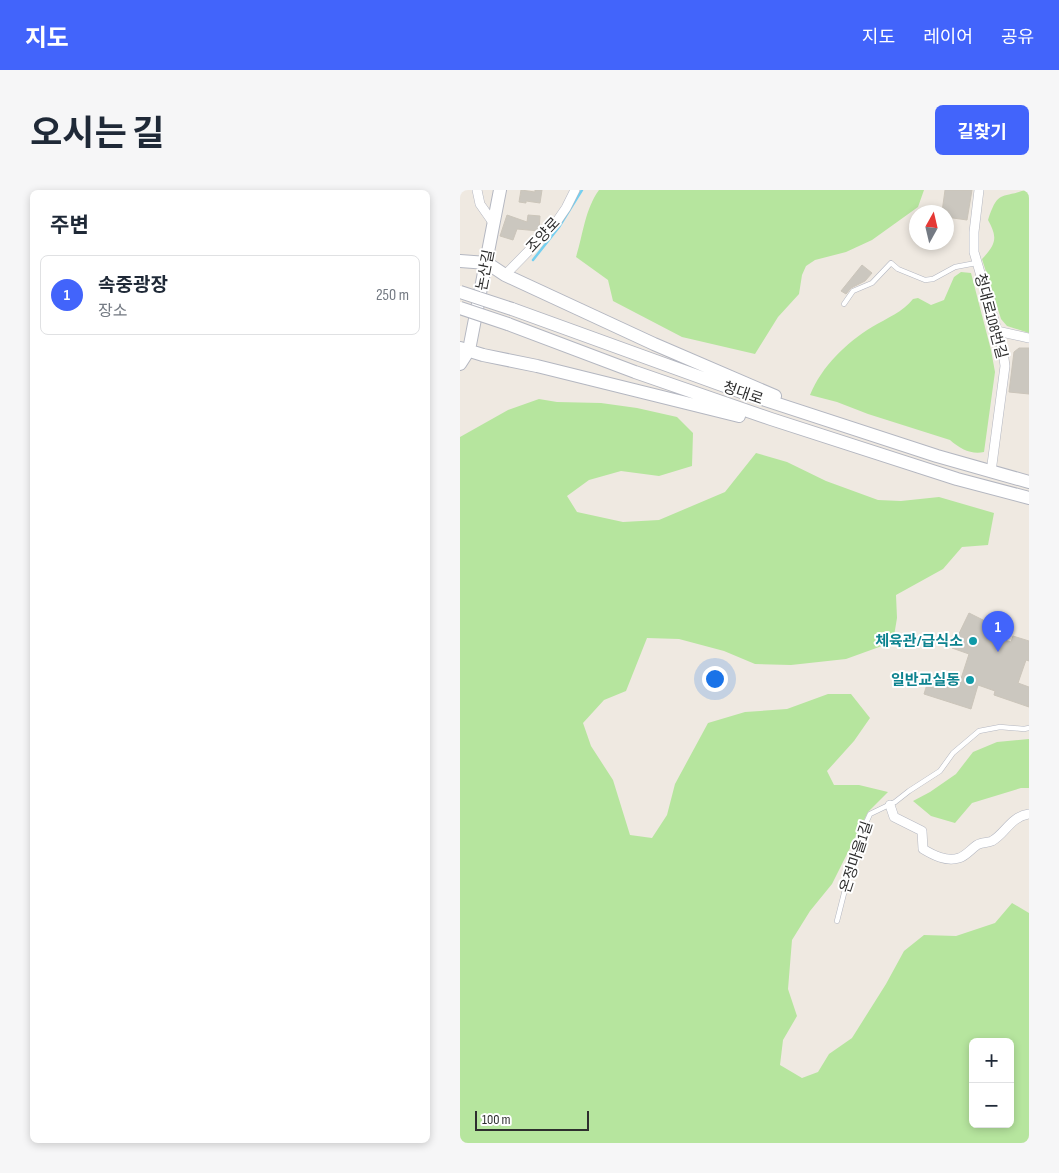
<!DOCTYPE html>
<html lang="ko">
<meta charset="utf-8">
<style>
body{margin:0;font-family:"Sofia Sans Condensed","Noto Sans KR",sans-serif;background:#f6f6f7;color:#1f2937}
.controls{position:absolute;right:15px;bottom:15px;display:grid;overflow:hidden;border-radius:8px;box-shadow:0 2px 8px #0003}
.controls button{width:45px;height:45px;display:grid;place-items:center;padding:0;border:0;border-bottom:1px solid #e0e1e3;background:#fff;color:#1f2937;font:25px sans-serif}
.compass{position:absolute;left:449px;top:15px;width:45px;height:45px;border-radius:50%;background:#fff;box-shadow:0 2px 8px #0003;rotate:8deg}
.scale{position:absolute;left:15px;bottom:12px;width:114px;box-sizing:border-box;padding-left:5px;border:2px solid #2e2e2e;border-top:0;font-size:14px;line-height:18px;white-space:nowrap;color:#2e2e2e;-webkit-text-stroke:4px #fff;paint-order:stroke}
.you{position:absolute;left:254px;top:488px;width:18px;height:18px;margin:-12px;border:4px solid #fff;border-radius:50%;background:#1a73e8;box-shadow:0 0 0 8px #1a73e833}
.badge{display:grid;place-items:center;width:32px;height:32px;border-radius:50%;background:#4264fb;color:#fff;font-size:16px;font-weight:700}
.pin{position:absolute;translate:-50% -41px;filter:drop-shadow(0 1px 2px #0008)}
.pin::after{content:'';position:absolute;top:26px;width:18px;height:15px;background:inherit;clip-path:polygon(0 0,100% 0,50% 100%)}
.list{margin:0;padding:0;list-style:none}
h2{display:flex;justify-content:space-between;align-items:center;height:65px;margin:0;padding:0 20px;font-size:21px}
h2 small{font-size:16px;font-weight:400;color:#747a83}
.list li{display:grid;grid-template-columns:32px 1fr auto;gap:15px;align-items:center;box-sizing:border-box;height:80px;margin:0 10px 10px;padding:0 10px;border:1px solid #e0e1e3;border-radius:8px}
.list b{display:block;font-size:19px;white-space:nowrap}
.list p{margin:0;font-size:16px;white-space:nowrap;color:#747a83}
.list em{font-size:16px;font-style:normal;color:#747a83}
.map{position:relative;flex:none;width:569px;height:953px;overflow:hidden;border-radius:8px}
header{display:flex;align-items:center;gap:30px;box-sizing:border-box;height:70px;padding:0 25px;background:#4264fb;color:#fff}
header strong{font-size:24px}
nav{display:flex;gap:28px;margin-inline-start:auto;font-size:18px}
.intro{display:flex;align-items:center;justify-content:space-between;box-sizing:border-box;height:120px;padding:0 30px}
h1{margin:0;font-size:35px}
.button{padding:12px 22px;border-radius:8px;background:#4264fb;color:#fff;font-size:18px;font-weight:700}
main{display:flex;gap:30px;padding:0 30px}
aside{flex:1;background:#fff;border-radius:8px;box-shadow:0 2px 8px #0003}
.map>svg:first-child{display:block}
.green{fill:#b6e59e;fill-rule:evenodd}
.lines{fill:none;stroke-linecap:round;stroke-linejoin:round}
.stream{stroke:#75cff0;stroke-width:2.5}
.building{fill:#cbc7bf;stroke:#cbc5ba}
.lane-casing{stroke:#b4b7c1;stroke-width:5.5}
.street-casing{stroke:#b4b7c1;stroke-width:10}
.secondary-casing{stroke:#b4b7c1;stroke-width:14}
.lane{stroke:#fff;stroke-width:4.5}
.street{stroke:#fff;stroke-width:9}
.secondary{stroke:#fff;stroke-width:12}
.secondary-bridge-casing{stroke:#b4b7c1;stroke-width:14;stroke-linecap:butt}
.secondary-bridge{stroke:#fff;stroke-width:12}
.culture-dot{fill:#0f9aa8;stroke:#fff;stroke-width:2}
.labels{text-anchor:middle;stroke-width:4;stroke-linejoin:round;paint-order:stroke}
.street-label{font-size:15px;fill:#2e2e2e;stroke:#fff}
.culture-label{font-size:15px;font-weight:bold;fill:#0d838f;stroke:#fff;text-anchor:end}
</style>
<header>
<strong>지도</strong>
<nav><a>지도</a><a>레이어</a><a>공유</a></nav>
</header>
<div class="intro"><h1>오시는 길</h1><a class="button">길찾기</a></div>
<main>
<aside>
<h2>주변<small></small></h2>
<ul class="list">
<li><span class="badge">1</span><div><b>속중광장</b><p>장소</p></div><em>250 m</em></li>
</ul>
</aside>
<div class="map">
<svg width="569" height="953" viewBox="0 0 569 953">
<rect width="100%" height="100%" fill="#efe9e1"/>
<path class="green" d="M139 0H464L458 17 412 50 386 62 355 70 346 76 342 85 339 104 318 127 295 164 222 147 153 111 148 90 116 67C123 45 125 19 139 0Z
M565 0H569V143L547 136 541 129 522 69C536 54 538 48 528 30 538 0 540 9 565 0Z
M501 82 511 83 531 160 535 182 524 262C512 265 500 259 490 250L408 224 377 212 350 205C362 176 386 153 412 137 427 128 443 122 453 109L458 108 471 115 484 110 494 87Z
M79 209 97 212 141 213 177 218 217 227 233 243 232 276 199 286 161 281 129 290 107 306 117 322 163 332 199 330 265 302 296 263 327 272 366 291 418 310 441 311 479 307 534 323 528 355 502 357 483 379 436 405 437 428 433 452 386 469 331 475 295 474 264 461 219 449 187 448 166 501 144 510 123 533 131 556 153 590 170 645 192 648 207 625 215 594 248 533 285 522 327 519 368 504H391L410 528 394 551 367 581 374 595H399L428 602 408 622 372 694 350 721 332 750 328 799 337 826 323 850 320 875 342 888 358 882 369 864 392 848 426 794 444 761 464 745 496 746 535 733 552 713 569 723V953H0V247L48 220ZM513 852H550V934H513Z
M569 549V598H561L512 613 495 633 471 626 453 611 470 602 496 584 513 562 537 552Z"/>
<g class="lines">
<path class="stream" d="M73 70 99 37 122 0"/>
</g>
<path class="building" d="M61 0 75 2V0H82L80 13 66 11V13L59 12Z
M485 0H512L507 30 486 27V22H482Z
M47 25 67 32 68 25 80 26 79 41 57 39 53 50 40 46Z
M402 75 412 83 405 91 391 98 386 104 381 101Z
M559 158H569V204L549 202 554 162Z
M509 423 535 436 532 446 551 452 553 446 569 451V471L566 470 558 493 569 497V517L534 505 535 501 518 495 511 519 464 504 470 485 499 495 509 464 492 458Z"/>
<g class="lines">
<g class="lane-casing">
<path id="lane" d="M384 114 393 101 412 93 431 73 438 79 465 90 473 89 495 77 516 73
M377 731 393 668 400 646 410 624 435 612 449 601 480 581 493 563 519 541 540 537 564 539 569 538"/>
</g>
<g class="street-casing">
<path id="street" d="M17 0 20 14 34 34
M519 0 514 42V62L543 161 545 176 531 282
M45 85 95 34 106 18 115 0
M537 141 569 148
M430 615 434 627 462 641 463 659C473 665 486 672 499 668 506 666 511 659 517 655 522 652 528 653 532 651 546 643 550 627 569 624"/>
</g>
<g class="secondary-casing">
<path id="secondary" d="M0 71 27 73 45 85 194 154 315 206
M52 119 284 203 477 266 569 292
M48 134 175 182 311 229 497 289 569 308
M0 158 23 165 77 176 279 226
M0 174 9 160 40 0"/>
</g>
<use href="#lane" class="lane"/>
<use href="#street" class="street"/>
<use href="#secondary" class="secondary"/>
<g class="secondary-bridge-casing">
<path id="secondary-bridge" d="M0 102 52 119
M0 118 48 134"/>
</g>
<use href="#secondary-bridge" class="secondary-bridge"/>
</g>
<g class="culture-dot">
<circle cx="513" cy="451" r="5"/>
<circle cx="510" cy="490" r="5"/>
</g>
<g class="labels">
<g class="street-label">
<text transform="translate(83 45) rotate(-47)" y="5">조양로</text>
<text transform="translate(25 80) rotate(-79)" y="5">논산길</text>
<text transform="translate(531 126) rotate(75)" y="5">청대로108번길</text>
<text transform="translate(283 203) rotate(19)" y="5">청대로</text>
<text transform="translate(396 667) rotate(-72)" y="5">온정마을1길</text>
</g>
<g class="culture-label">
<text x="503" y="456">체육관/급식소</text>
<text x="500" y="495">일반교실동</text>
</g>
</g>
</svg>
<div class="controls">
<button>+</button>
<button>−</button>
</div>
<svg class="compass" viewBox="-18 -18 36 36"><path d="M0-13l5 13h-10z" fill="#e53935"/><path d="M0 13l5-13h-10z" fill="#747a83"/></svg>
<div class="scale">100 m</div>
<div class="you"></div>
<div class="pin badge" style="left:538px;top:462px">1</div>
</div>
</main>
